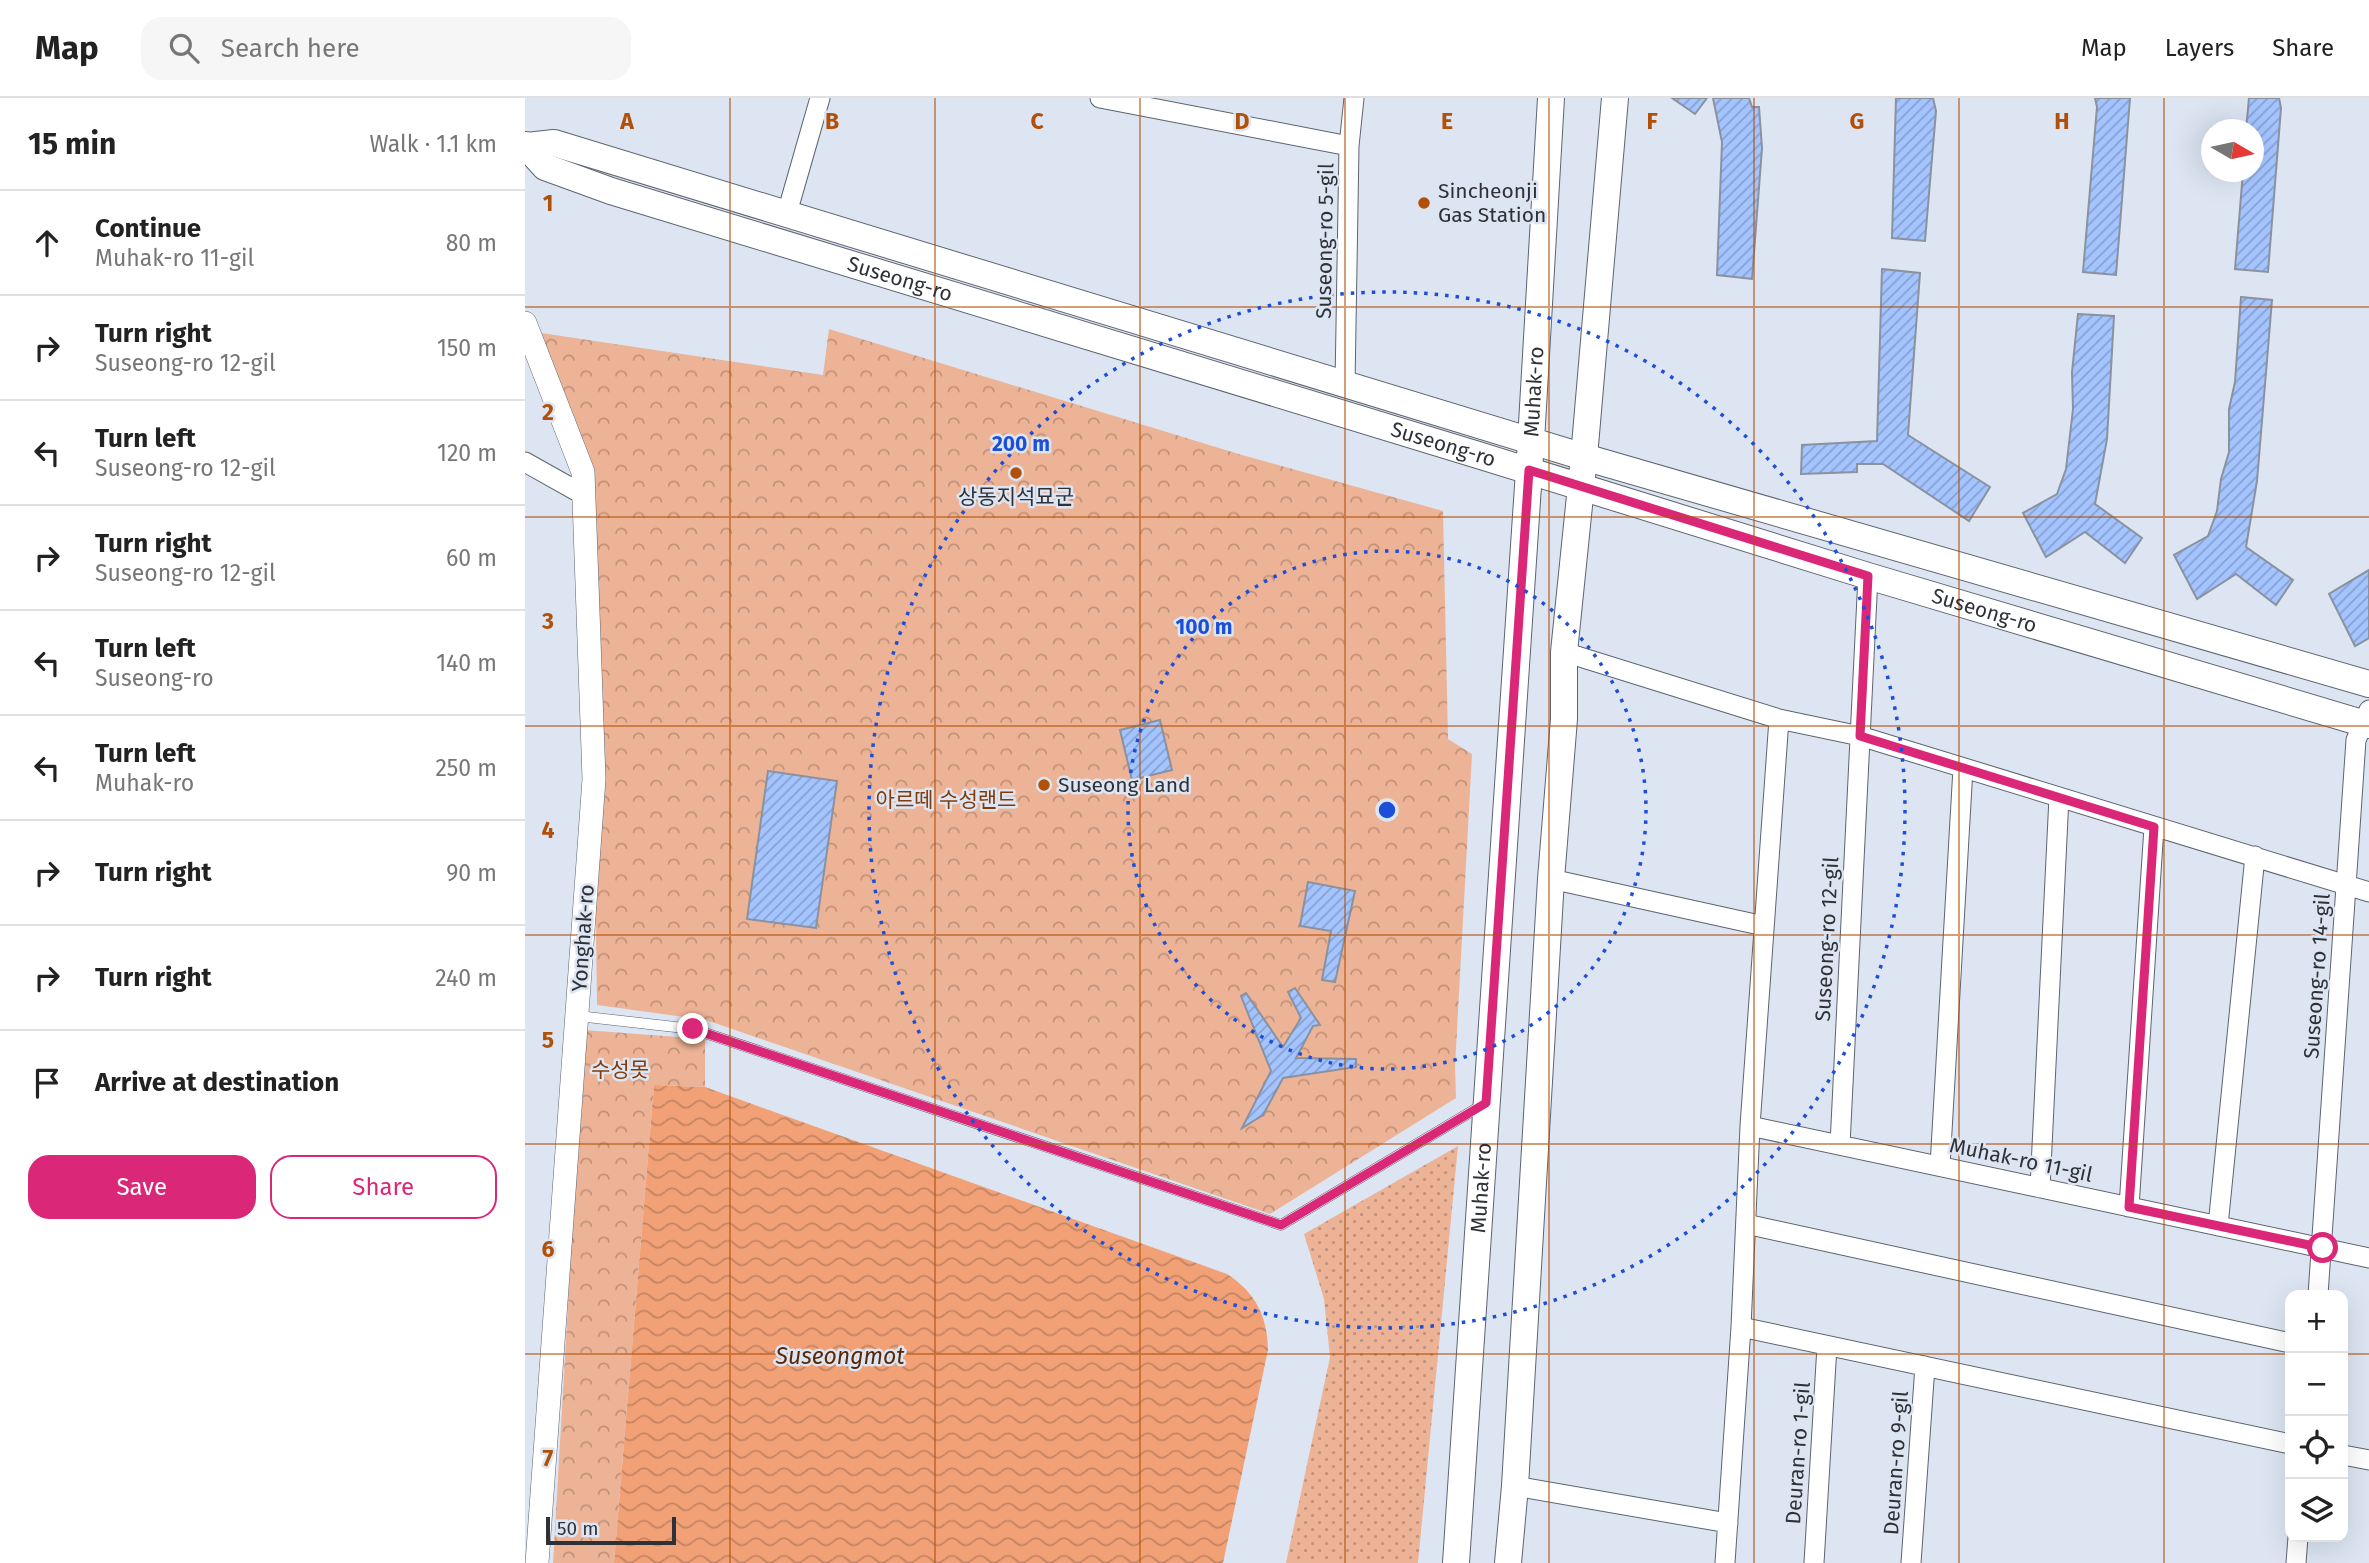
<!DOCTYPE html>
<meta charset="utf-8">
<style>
body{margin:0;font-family:"Fira Sans","Noto Sans KR",sans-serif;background:#f6f6f6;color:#222}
.controls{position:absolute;right:21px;bottom:21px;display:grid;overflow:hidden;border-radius:14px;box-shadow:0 7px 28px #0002}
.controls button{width:63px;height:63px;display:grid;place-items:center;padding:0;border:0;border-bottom:2px solid #e0e0e0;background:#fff;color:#222;font:35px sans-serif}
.compass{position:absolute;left:1676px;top:21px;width:63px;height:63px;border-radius:50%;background:#fff;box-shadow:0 7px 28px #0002;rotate:99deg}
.scale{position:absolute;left:21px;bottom:18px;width:130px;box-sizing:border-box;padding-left:7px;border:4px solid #2e3136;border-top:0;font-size:19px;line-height:24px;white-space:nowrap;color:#2e3136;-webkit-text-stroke:5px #dde5f3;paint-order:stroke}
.stop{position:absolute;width:21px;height:21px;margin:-16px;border:5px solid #db2777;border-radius:50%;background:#fff}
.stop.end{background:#db2777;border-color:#fff;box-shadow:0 2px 7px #0008}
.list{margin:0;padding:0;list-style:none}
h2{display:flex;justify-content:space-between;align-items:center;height:91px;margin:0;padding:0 28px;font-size:30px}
h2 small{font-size:23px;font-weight:400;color:#767676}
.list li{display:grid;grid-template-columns:46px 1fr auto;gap:21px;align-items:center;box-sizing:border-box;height:105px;padding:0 28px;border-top:2px solid #e0e0e0}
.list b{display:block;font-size:26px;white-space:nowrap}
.list p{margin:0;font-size:23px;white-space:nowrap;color:#767676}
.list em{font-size:23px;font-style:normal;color:#767676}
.actions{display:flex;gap:14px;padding:21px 28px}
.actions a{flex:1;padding:16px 0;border:2px solid #db2777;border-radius:21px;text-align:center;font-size:24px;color:#db2777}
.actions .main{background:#db2777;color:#fff}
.icon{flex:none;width:38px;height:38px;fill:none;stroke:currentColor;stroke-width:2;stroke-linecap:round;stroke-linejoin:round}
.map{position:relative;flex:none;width:1844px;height:1465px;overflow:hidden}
header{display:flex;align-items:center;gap:42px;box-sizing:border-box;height:98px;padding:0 35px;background:#fff;border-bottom:2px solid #e0e0e0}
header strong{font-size:33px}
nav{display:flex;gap:38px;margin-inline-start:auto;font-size:24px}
.search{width:490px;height:63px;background:#f6f6f6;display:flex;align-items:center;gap:18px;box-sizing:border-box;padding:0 24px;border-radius:21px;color:#767676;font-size:26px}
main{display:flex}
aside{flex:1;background:#fff}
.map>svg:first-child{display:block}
.grass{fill:url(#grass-dots)}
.forest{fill:url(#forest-crowns)}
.water{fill:url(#water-waves)}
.building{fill:url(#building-hatch);stroke:#8a929f;stroke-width:2}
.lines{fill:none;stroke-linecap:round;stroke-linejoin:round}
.service-casing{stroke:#5d6470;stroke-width:11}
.minor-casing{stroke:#5d6470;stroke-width:21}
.tertiary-casing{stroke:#5d6470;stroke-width:24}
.secondary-casing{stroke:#5d6470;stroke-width:28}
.service{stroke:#fff;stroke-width:10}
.minor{stroke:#fff;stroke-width:19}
.tertiary{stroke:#fff;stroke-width:23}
.secondary{stroke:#fff;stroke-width:26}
.route{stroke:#db2777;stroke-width:9}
.grid{fill:none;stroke:#b05009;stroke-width:2;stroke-opacity:0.55}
.ring{fill:none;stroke:#1d4ed8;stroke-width:3.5;stroke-dasharray:3.5 7}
.poi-dot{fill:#b05009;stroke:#dde5f3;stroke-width:2.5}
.labels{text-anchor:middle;stroke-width:5;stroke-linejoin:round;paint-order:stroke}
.poi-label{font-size:21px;fill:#2e3136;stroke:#dde5f3;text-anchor:start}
.street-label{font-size:21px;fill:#2e3136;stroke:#dde5f3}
.park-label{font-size:21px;fill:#823a08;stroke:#dde5f3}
.water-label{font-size:23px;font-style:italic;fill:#5a2807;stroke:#dde5f3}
.grid-label{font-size:23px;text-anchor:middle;font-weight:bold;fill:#b05009;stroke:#dde5f3;stroke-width:5;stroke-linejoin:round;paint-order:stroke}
.centre{fill:#1d4ed8;stroke:#dde5f3;stroke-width:3.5}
.ring-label{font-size:21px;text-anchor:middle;font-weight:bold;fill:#1d4ed8;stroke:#dde5f3;stroke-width:5;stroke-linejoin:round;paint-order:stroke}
</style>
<header>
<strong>Map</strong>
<div class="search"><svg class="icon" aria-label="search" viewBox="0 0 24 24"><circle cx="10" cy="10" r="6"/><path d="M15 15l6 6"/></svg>Search here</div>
<nav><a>Map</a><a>Layers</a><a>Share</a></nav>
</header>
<main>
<aside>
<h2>15 min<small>Walk · 1.1 km</small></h2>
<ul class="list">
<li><svg class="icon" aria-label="ahead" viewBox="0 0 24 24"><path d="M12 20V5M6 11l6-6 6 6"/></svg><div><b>Continue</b><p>Muhak-ro 11-gil</p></div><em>80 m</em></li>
<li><svg class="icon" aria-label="right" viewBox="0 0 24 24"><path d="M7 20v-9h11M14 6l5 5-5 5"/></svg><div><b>Turn right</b><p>Suseong-ro 12-gil</p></div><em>150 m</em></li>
<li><svg class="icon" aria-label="left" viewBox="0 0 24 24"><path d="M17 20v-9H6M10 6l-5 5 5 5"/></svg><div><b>Turn left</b><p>Suseong-ro 12-gil</p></div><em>120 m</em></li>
<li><svg class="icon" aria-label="right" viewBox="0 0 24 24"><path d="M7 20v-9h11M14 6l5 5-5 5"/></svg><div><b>Turn right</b><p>Suseong-ro 12-gil</p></div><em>60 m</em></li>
<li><svg class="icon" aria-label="left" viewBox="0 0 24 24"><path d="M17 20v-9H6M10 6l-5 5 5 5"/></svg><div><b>Turn left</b><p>Suseong-ro</p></div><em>140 m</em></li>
<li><svg class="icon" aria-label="left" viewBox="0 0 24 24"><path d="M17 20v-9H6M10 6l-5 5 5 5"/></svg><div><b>Turn left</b><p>Muhak-ro</p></div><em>250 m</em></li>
<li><svg class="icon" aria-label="right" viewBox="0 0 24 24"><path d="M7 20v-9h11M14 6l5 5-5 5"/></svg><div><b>Turn right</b></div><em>90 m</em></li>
<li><svg class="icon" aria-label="right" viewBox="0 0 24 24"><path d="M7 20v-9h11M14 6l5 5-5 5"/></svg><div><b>Turn right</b></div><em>240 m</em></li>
<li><svg class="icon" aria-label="arrive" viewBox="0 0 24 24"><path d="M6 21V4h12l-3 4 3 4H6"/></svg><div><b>Arrive at destination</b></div></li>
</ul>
<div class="actions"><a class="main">Save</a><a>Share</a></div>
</aside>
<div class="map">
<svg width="1844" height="1465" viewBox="0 0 1844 1465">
<defs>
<pattern id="grass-dots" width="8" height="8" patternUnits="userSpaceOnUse" patternTransform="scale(1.75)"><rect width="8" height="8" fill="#edb396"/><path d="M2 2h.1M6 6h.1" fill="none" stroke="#c0927b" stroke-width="1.8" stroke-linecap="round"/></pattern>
<pattern id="forest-crowns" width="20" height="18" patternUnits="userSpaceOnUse" patternTransform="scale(1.75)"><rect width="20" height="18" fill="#edb396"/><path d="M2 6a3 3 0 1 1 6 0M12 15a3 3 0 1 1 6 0" fill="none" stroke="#c0927b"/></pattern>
<pattern id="water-waves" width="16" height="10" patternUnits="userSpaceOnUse" patternTransform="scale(1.75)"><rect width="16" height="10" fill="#f2a176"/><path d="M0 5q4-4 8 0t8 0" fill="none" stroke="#c48462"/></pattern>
<pattern id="building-hatch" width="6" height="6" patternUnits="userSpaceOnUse" patternTransform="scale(1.75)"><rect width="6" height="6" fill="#a4c4ff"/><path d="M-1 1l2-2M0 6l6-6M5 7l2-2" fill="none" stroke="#86a0cf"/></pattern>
</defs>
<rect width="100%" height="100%" fill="#dde5f3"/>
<path class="grass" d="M933 1048 893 1465H761L805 1259 799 1201 779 1136Z"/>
<path class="forest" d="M304 231 717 357 918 413 923 641 947 656 930 969 931 1000 745 1116 181 922 72 907 69 681 58 403 3 233 298 277Z
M59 932 180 941V989L129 987 89 1465H28Z"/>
<path class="water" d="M129 987 180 989 702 1176C731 1195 742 1218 743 1252L698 1465H89Z"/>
<path class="building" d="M1147 0H1182L1170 16Z
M1188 0H1224L1227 9H1234L1237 50 1227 181 1192 177 1197 44Z
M1371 0H1408L1411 13 1400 143 1367 140Z
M1570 0H1605L1591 177 1558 174 1572 9Z
M1724 0H1754L1756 10 1743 174 1710 171 1718 74H1728V32H1721Z
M1357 171 1395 175 1383 337 1465 389 1444 423 1358 366H1332V374L1276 376 1277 347 1352 343Z
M1716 199 1747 202 1732 383 1721 449 1768 482 1751 507 1711 476 1672 501 1649 457 1683 438 1692 413 1696 381 1704 354V311L1710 284Z
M1553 216 1589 218 1582 341 1570 406 1617 440 1600 465 1560 434 1521 459 1498 415 1532 396 1541 371 1548 311 1547 274Z
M1844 472V540L1830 548 1804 496Z
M635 622 647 672 607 682 595 632Z
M243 673 312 683 291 830 222 821Z
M783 784 830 793 810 884 797 882 806 833 775 828Z
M770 890 795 927 788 928 771 960 831 961V969L758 980 738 1017 717 1030 746 973 716 898 721 895 758 949 776 920 763 894Z"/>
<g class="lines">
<g class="service-casing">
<path id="service" d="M53 918 168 931 756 1127 959 1006"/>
</g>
<g class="minor-casing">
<path id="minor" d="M575 0 824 48
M262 115 295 0
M820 287 824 48 829 0
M0 364 57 396
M1039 554 1254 621 1335 638 1844 794
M1026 781 1239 828
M1225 1028 1844 1160
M1315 1047 1343 478
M1415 1068 1438 670
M1515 1090 1534 699
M1604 1109 1629 729
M1221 1126 1765 1245
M1693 1128 1730 758
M1793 1197 1831 642 1844 612
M1216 1229 1765 1346
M1818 1357 1844 1362
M990 1388 1203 1425
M1200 1465 1216 1229 1225 1028 1254 621
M1289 1465 1302 1248
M1386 1465 1400 1268
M1771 1465 1773 1439"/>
</g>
<g class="tertiary-casing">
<path id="tertiary" d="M0 225 58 374 69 681 12 1465"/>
</g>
<g class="secondary-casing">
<g id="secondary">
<path id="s1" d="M0 47 20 69 86 93 953 357 1343 478 1844 627"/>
<path d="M2 48 29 45 1059 359 1844 586"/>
<path id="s2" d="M931 1465 1006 343 1026 0"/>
<path d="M983 1465 990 1388 1026 781 1039 621V554L1059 359 1090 0"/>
</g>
</g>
<use href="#service" class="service"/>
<use href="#minor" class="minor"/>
<use href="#tertiary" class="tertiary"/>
<use href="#secondary" class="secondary"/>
</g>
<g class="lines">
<path class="route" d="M168 931 756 1127 961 1005 1004 372 1343 478 1335 638 1629 729 1604 1109 1798 1150"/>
</g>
<path class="grid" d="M205 0V1465M410 0V1465M615 0V1465M820 0V1465M1024 0V1465M1229 0V1465M1434 0V1465M1639 0V1465M0 209H1844M0 419H1844M0 628H1844M0 837H1844M0 1046H1844M0 1256H1765M1818 1256H1844"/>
<g class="ring">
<circle cx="862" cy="712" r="259"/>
<circle cx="862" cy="712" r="518"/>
</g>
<g class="poi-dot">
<circle cx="899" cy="105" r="7"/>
<circle cx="491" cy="375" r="7"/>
<circle cx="519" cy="687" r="7"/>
</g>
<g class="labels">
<g class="poi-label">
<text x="913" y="100">Sincheonji<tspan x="913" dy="24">Gas Station</tspan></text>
<text x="491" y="406" text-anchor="middle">상동지석묘군</text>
<text x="533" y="694">Suseong Land</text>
</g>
<g class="street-label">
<text transform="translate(800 143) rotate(-89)" y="7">Suseong-ro 5-gil</text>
<text dy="7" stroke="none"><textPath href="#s1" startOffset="402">Suseong-ro</textPath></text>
<text dy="7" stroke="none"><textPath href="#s2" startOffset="1174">Muhak-ro</textPath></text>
<text dy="7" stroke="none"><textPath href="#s1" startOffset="970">Suseong-ro</textPath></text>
<text dy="7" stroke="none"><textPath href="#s1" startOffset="1536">Suseong-ro</textPath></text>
<text transform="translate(58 840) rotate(-86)" y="7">Yonghak-ro</text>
<text transform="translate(1302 841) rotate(-87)" y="7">Suseong-ro 12-gil</text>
<text transform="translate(1792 878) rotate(-86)" y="7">Suseong-ro 14-gil</text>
<text transform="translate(1496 1062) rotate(12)" y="7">Muhak-ro 11-gil</text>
<text dy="7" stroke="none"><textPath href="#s2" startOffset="376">Muhak-ro</textPath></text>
<text transform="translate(1273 1355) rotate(-86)" y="7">Deuran-ro 1-gil</text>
<text transform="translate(1371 1365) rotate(-86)" y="7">Deuran-ro 9-gil</text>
</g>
<g class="park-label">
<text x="421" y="709">아르떼 수성랜드</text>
<text x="95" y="979">수성못</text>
</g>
<g class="water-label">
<text x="315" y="1266">Suseongmot</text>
</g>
</g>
<g class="grid-label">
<text x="102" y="31">A</text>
<text x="307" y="31">B</text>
<text x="512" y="31">C</text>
<text x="717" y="31">D</text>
<text x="922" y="31">E</text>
<text x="1127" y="31">F</text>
<text x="1332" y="31">G</text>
<text x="1537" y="31">H</text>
<text x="23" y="113">1</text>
<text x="23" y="322">2</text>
<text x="23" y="531">3</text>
<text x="23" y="740">4</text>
<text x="23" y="950">5</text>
<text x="23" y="1159">6</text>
<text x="23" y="1368">7</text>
</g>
<circle cx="862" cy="712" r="10" class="centre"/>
<g class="ring-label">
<text x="496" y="353">200 m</text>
<text x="679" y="536">100 m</text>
</g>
</svg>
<div class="controls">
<button>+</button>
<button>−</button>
<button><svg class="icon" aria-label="locate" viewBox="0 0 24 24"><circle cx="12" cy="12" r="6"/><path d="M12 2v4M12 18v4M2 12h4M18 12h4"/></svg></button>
<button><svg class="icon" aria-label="layers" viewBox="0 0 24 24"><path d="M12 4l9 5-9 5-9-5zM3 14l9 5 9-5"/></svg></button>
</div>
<svg class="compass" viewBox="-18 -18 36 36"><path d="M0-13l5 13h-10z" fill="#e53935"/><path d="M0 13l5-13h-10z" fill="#767676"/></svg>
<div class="scale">50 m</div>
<div class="stop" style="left:1798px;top:1150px"></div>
<div class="stop end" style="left:168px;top:931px"></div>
</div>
</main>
